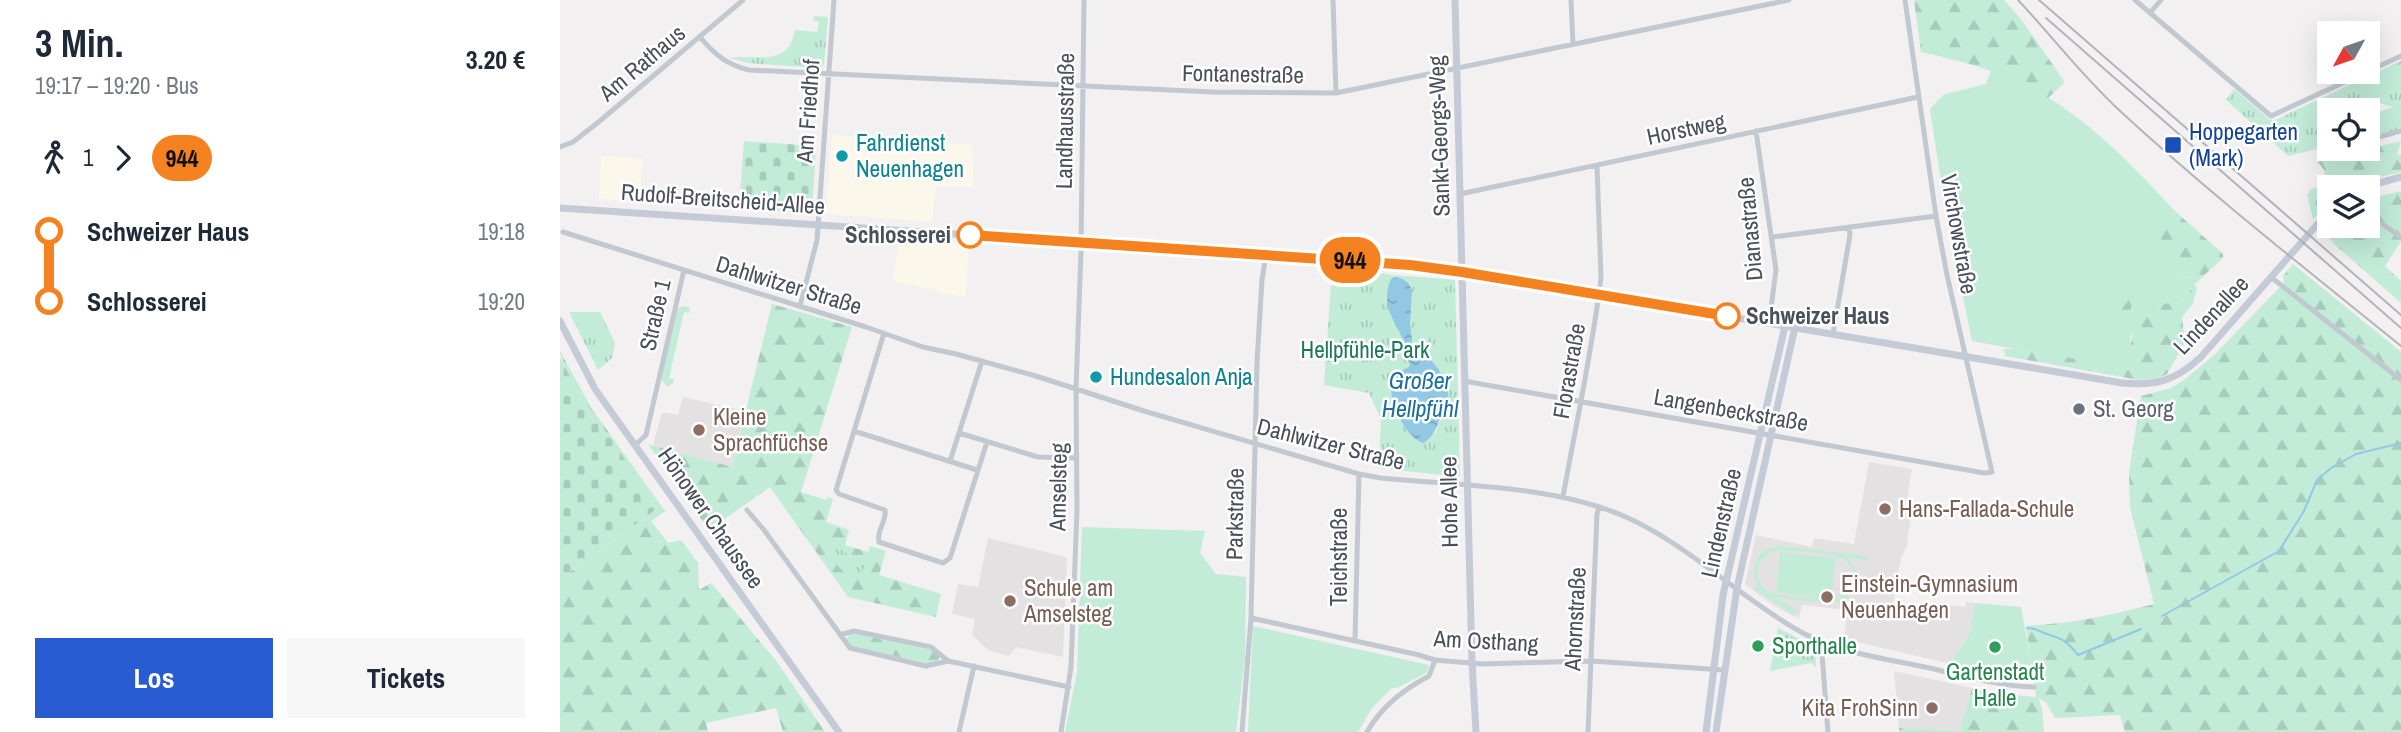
<!DOCTYPE html>
<html lang="de">
<head>
<meta charset="utf-8">
<style>
	body { margin:0; font-family:"Archivo Narrow",sans-serif; background:#f6f6f7; color:#1f2937; height:100vh; display:flex; flex-direction:column; font-size:26px; white-space:nowrap }
	* { box-sizing:border-box; margin:0 }
	p { font-size:23px; color:#747a83 }
	.icon { flex:none; width:38px; height:38px; fill:none; stroke:currentColor; stroke-width:2; stroke-linecap:round; stroke-linejoin:round }
	.map { position:relative; flex:1; overflow:hidden }
	.panel { display:flex; flex-direction:column; background:#fff; width:560px }
	.panel>* { flex:none }
	.badge { padding:0 14px; border-radius:23px; font-size:24px; line-height:46px }
	.needle { width:46px; rotate:230deg }
	.fabs { position:absolute; left:1757px; top:21px; display:grid; gap:14px }
	.fabs a { display:grid; place-items:center; width:63px; height:63px; border-radius:0px; background:#fff; box-shadow:0 7px 28px #0002; font-size:35px }
	.map>.badge { position:absolute; translate:-50% -50%; box-shadow:0 0 0 4px #fff }
	.legs { display:flex; align-items:center; gap:10px; height:77px; padding:0 35px; font-size:23px }
	.legs p { margin-inline-start:auto }
	.head { display:flex; align-items:center; justify-content:space-between; height:119px; padding:0 35px }
	h1 { font-size:38px; font-weight:800; line-height:52px }
	.action { display:flex; gap:14px; margin-top:auto; padding:14px 35px }
	.action a { flex:1; height:80px; border-radius:0px; background:#295bd2; color:#fff; font-size:28px; font-weight:800; line-height:80px; text-align:center }
	.action a+a { background:#f6f6f7; color:#1f2937 }
	ul { padding:0 35px; list-style:none }
	li { display:flex; align-items:center; gap:24px; height:70px; font-size:26px }
	li i { display:grid; place-items:center; width:10px; height:100%; margin:0 9px; background:currentColor }
	li i::after { content:''; width:18px; height:18px; margin:-9px; border:5px solid; border-radius:50%; background:#fff }
	li p { margin-inline-start:auto }
	li:first-child i { background:linear-gradient(#0000 50%,currentColor 0) }
	li:last-child i { background:linear-gradient(currentColor 50%,#0000 0) }
	main { display:flex; flex:1; min-height:0 }
	.map>svg:first-child { display:block }
</style>
</head>
<body>
<main>
<section class="panel">
<div class="head"><div><h1>3 Min.</h1><p>19:17 – 19:20 · Bus</p></div><b>3.20 €</b></div>
<div class="legs"><svg class="icon" aria-label="walk" viewBox="0 0 24 24"><circle cx="13" cy="4" r="2"/><path d="M13 8l-2 6 4 7M11 14l-3 7M7 12l3-4h3l4 4"/></svg>1<svg class="icon" aria-label="forward" viewBox="0 0 24 24"><path d="M9 5l7 7-7 7"/></svg><b class="badge" style="background:#f58220;color:#111">944</b></div>
<ul>
<li><i style="color:#f58220"></i><b>Schweizer Haus</b><p>19:18</p></li>
<li><i style="color:#f58220"></i><b>Schlosserei</b><p>19:20</p></li>
</ul>
<div class="action"><a>Los</a><a>Tickets</a></div>
</section>
<div class="map">
<svg width="1841" height="732" viewBox="0 0 1841 732">
	<defs>
		<pattern id="forest-firs" width="22" height="20" patternUnits="userSpaceOnUse" patternTransform="scale(1.75)"><rect width="22" height="20" fill="#c2ebd8"/><path d="M5 1l3.5 6h-7zM16 11l3.5 6h-7z" fill="#a8cbbc"/></pattern>
		<pattern id="cemetery-stones" width="16" height="16" patternUnits="userSpaceOnUse" patternTransform="scale(1.75)"><rect width="16" height="16" fill="#c2ebd8"/><path d="M2 7V4a2 2 0 0 1 4 0v3zM10 15v-3a2 2 0 0 1 4 0v3z" fill="#a8cbbc"/></pattern>
		<pattern id="park-tufts" width="24" height="20" patternUnits="userSpaceOnUse" patternTransform="scale(1.75)"><rect width="24" height="20" fill="#c2ebd8"/><path d="M3 7l-1-3M5 7V3M7 7l1-3M15 17l-1-3M17 17v-4M19 17l1-3" fill="none" stroke="#a8cbbc"/></pattern>
		<pattern id="water-ripples" width="26" height="14" patternUnits="userSpaceOnUse" patternTransform="scale(1.75)"><rect width="26" height="14" fill="#93c8e4"/><path d="M2 4q2-2 4 0t4 0M15 11q2-2 4 0t4 0" fill="none" stroke="#7aa5bc"/></pattern>
	</defs>
	<rect width="100%" height="100%" fill="#f2f0f0"/>
	<path fill="#fbf8eb" d="M272 135 411 145 414 187 376 186 372 222 266 214Z
		M41 156 82 159 80 201 39 199Z
		M339 240 409 244 406 297 378 293 377 290 333 281Z"/>
	<path fill="#e3e1e1" d="M123 397 185 411 172 467 93 445 102 412 118 415Z
		M1309 462 1352 469 1347 500 1351 514 1347 545 1341 559 1333 604 1354 609 1365 606 1390 609 1391 605 1405 607 1406 602 1415 603 1410 632 1391 664 1284 639 1287 610 1242 605 1239 619 1214 606 1185 584 1196 535 1252 547 1254 538 1294 544Z
		M428 538 507 557 503 657 456 647 449 656 429 651 412 635 415 619 392 614 398 584 418 587Z
		M1334 671 1412 688 1400 731 1339 728Z"/>
	<path fill="#c2ebd8" fill-rule="evenodd" d="M1431 70C1505 95 1563 155 1615 211L1600 225 1614 273 1639 280 1630 289 1622 302 1601 304 1597 313 1570 336 1571 352 1563 366 1498 357 1412 341 1385 208 1370 109 1383 95 1426 84Z
		M123 306 130 308 129 313 124 312 109 378 114 379 113 383 108 387 101 379 117 309Z
		M522 527 645 531 640 553 656 574 686 577 685 658 676 732H505L517 672Z
		M1220 546 1308 556V560L1288 558C1295 567 1300 576 1295 588 1284 613 1235 599 1213 596L1237 610 1234 615 1194 589 1195 586 1199 588C1187 569 1197 547 1220 546ZM1218 550C1236 552 1262 551 1279 557 1302 565 1293 598 1271 599L1276 558 1220 552 1216 592 1264 598C1251 598 1219 597 1208 591 1188 579 1199 554 1218 550Z
		M1415 603 1461 607 1472 666 1457 663 1453 676 1391 664 1410 632Z
		M693 626 869 665 866 673 837 688H832L812 708 798 732H688Z"/>
	<path fill="url(#forest-firs)" fill-rule="evenodd" d="M1354 0H1444L1461 19 1504 81 1503 84 1488 98C1448 73 1407 62 1361 52Z
		M1841 141 1837 156 1841 154V172L1794 183 1789 187H1769V204L1753 219 1747 195 1751 189 1757 187 1765 178 1764 170 1757 161Z
		M1841 191V241L1825 266 1841 281V303L1773 243 1764 229 1770 226H1808V199Z
		M1615 211 1663 254V258L1639 280 1614 273 1604 260 1599 225Z
		M1733 264 1841 352V732H1565L1560 715 1495 718 1486 702 1478 698 1482 708 1484 732H1339V728L1400 731 1412 688 1440 694 1476 697 1466 626C1513 623 1549 616 1594 604L1570 507 1569 473 1581 396 1611 388 1624 380 1654 355 1724 283 1723 276Z
		M1634 284 1637 288 1633 304 1622 317 1625 342 1607 374 1597 379 1579 380 1445 356 1444 349H1453L1563 366 1565 356 1571 352C1570 334 1576 313 1597 313L1601 304 1622 302Z
		M1581 291 1584 295 1582 301 1572 305 1569 314 1572 318 1567 324 1553 322V317L1558 311 1553 309V303L1558 299 1565 304 1568 302 1566 298 1571 293Z
		M212 304 292 327 241 492 266 500 268 497 273 499 266 522 289 530 285 545 308 552 310 546 326 551 319 575 381 594 376 617 288 597 210 487 149 530 88 444 172 467ZM272 541 291 557H302L292 583 268 550Z
		M0 351 32 409 105 511 91 521 108 543 121 540 138 563 139 590 151 583 217 662 265 732H223L216 708 146 723 148 732H0V579L98 508C80 481 0 375 0 351Z
		M291 633 372 650 379 654V659L376 662 370 664 291 646 286 640Z"/>
	<path fill="url(#cemetery-stones)" d="M184 141 256 146 252 213 179 208Z
		M0 358 16 388 98 508 0 579Z"/>
	<path fill="url(#park-tufts)" fill-rule="evenodd" d="M254 16 268 17 264 65 259 68 188 63 170 58C197 53 228 69 235 30L257 32 259 22 253 20Z
		M1841 61V129L1808 137V116L1833 107 1809 100 1788 110H1769V146L1728 156 1666 100 1674 89 1710 120H1715Z
		M772 270 895 280 900 477 819 468 821 419 809 393 764 385ZM847 348C864 353 893 380 887 402 885 411 879 423 875 433L853 437C844 425 824 389 836 375 839 371 846 369 850 366Z
		M9 312H40L55 343 52 358 38 370Z
		M272 541 291 557H302L308 562 293 583 278 566 268 550Z
		M1218 628 1255 647 1256 667 1251 663 1210 671Z"/>
	<path fill="url(#water-ripples)" d="M836 277C844 278 850 283 852 291L850 323 852 341 845 343C834 320 820 305 831 279Z
		M850 346C855 351 862 353 868 358 879 366 891 387 888 401 887 405 885 407 883 411 877 425 876 434 864 443 845 439 822 391 835 375 839 371 846 369 850 366L846 347Z"/>
	<g fill="none" stroke-linecap="round" stroke-linejoin="round">
		<path stroke="#93c8e4" stroke-width="2" d="M1602 616 1719 551 1744 511 1757 480 1771 468 1796 454 1841 443
			M1467 628C1475 628 1477 630 1484 633 1502 639 1505 639 1518 655L1581 629"/>
		<path stroke="#93c8e4" stroke-width="7" d="M848 342V347"/>
		<path stroke="#c1c8d0" stroke-width="5" d="M773 0 776 93
			M1011 0 1013 44
			M1575 0 1711 116 1841 56
			M1590 13 1601 0
			M140 37C154 54 167 65 189 70L653 92 776 93 1229 0
			M1196 131 1216 270 1209 323
			M1808 140 1841 131
			M0 147 13 142 41 120 183 0
			M1769 149H1770
			M900 194 1358 97
			M1808 214 1841 237
			M3 232 306 327 363 347 396 354 476 376 584 411 799 474 821 478C900 486 994 485 1066 517 1128 545 1176 594 1234 628 1273 652 1321 658 1365 667 1401 675 1437 686 1474 687
			M1213 237 1376 216
			M1712 278 1841 380
			M240 306 257 240 274 0
			M324 333 276 490 279 494 325 510C327 521 316 531 319 542L383 563 390 558 427 442
			M1273 334 1290 235 1289 227
			M422 361 399 433 478 457 517 458
			M904 381 1424 473 1432 472 1387 275 1376 216 1345 0
			M294 431 417 470
			M75 445 86 435 124 270
			M390 461 399 433
			M1003 497C1016 424 1032 352 1041 278L1037 166
			M187 510 204 530 290 648 366 666 388 661 509 687
			M691 618 859 655 875 660 922 664 1031 661 1164 670
			M280 635 294 631 371 647 388 661
			M795 640 799 474
			M1264 642 1262 654 1268 732
			M399 732 414 666
			M501 732 511 667 517 510 516 389 521 251 524 0
			M682 732 691 618 697 362 702 280 706 254
			M807 732C822 706 843 690 869 676L875 660
			M1028 732 1037 514 1039 507"/>
		<path stroke="#c4cad6" stroke-width="7" d="M895 0 912 662 916 732
			M1804 187 1841 177
			M0 208 742 257 850 266 916 274 1562 383C1596 386 1615 381 1641 357L1769 211
			M0 321 35 389 279 732
			M1146 732 1163 595 1225 326
			M1156 732 1177 588 1235 327"/>
		<path stroke="#b2b4b9" stroke-width="2" d="M1458 0C1492 36 1522 76 1559 110 1649 193 1746 269 1841 346
			M1486 18 1841 328"/>
		<path stroke="#b2b4b9" stroke-width="2" d="M1479 0 1841 315"/>
	</g>
	<g fill="none" stroke-linecap="round" stroke-linejoin="round">
		<g stroke="#fff" stroke-width="16">
			<path id="line-1" d="M410 235 850 265 902 272 1167 316"/>
		</g>
		<use href="#line-1" stroke="#f58220" stroke-width="10"/>
	</g>
	<rect fill="#1a4fb4" stroke="#fff" stroke-width="2.5" x="1604" y="136" width="18" height="18" rx="3.5"/>
	<g fill="#0f9aa8" stroke="#fff" stroke-width="2.5">
		<circle cx="282" cy="156" r="7"/>
		<circle cx="536" cy="377" r="7"/>
	</g>
	<g fill="#fff" stroke="#f58220" stroke-width="3.5">
		<circle cx="410" cy="235" r="12"/>
		<circle cx="1167" cy="316" r="12"/>
	</g>
	<circle fill="#6b7280" stroke="#fff" stroke-width="2.5" cx="1519" cy="409" r="7"/>
	<g fill="#8d6e63" stroke="#fff" stroke-width="2.5">
		<circle cx="139" cy="430" r="7"/>
		<circle cx="1325" cy="509" r="7"/>
		<circle cx="1267" cy="597" r="7"/>
		<circle cx="450" cy="601" r="7"/>
		<circle cx="1372" cy="708" r="7"/>
	</g>
	<g fill="#2e9e5b" stroke="#fff" stroke-width="2.5">
		<circle cx="1198" cy="646" r="7"/>
		<circle cx="1435" cy="647" r="7"/>
	</g>
	<g text-anchor="middle" stroke-width="5" stroke-linejoin="round" paint-order="stroke">
		<g font-size="23" fill="#49505b" stroke="#fff">
			<text transform="translate(82 63) rotate(-40)" y="8">Am Rathaus</text>
			<text transform="translate(683 74) rotate(1)" y="8">Fontanestraße</text>
			<text transform="translate(248 111) rotate(-86)" y="8">Am Friedhof</text>
			<text transform="translate(505 121) rotate(-89)" y="8">Landhausstraße</text>
			<text transform="translate(1126 129) rotate(-12)" y="8">Horstweg</text>
			<text transform="translate(879 136) rotate(-92)" y="8">Sankt-Georgs-Weg</text>
			<text transform="translate(163 199) rotate(4)" y="8">Rudolf-Breitscheid-Allee</text>
			<text transform="translate(1190 229) rotate(-95)" y="8">Dianastraße</text>
			<text transform="translate(1399 234) rotate(80)" y="8">Virchowstraße</text>
			<text transform="translate(229 285) rotate(17)" y="8">Dahlwitzer Straße</text>
			<text transform="translate(95 315) rotate(-77)" y="8">Straße 1</text>
			<text transform="translate(1651 315) rotate(-47)" y="8">Lindenallee</text>
			<text transform="translate(1009 371) rotate(-80)" y="8">Florastraße</text>
			<text transform="translate(1171 410) rotate(10)" y="8">Langenbeckstraße</text>
			<text transform="translate(771 444) rotate(14)" y="8">Dahlwitzer Straße</text>
			<text transform="translate(498 487) rotate(-89)" y="8">Amselsteg</text>
			<text transform="translate(889 502) rotate(-91)" y="8">Hohe Allee</text>
			<text transform="translate(675 514) rotate(-89)" y="8">Parkstraße</text>
			<text transform="translate(151 518) rotate(55)" y="8">Hönower Chaussee</text>
			<text transform="translate(1161 523) rotate(-77)" y="8">Lindenstraße</text>
			<text transform="translate(779 557) rotate(-90)" y="8">Teichstraße</text>
			<text transform="translate(1015 619) rotate(-87)" y="8">Ahornstraße</text>
			<text transform="translate(926 641) rotate(3)" y="8">Am Osthang</text>
		</g>
		<g font-size="23" fill="#164399" stroke="#fff" text-anchor="start">
			<text x="1629" y="140">Hoppegarten<tspan x="1629" dy="26">(Mark)</tspan></text>
		</g>
		<g font-size="23" fill="#0d838f" stroke="#fff" text-anchor="start">
			<text x="296" y="151">Fahrdienst<tspan x="296" dy="26">Neuenhagen</tspan></text>
			<text x="550" y="385">Hundesalon Anja</text>
		</g>
		<g font-size="23" font-weight="bold" fill="#49505b" stroke="#fff" text-anchor="end">
			<text x="391" y="243">Schlosserei</text>
			<text x="1186" y="324" text-anchor="start">Schweizer Haus</text>
		</g>
		<g font-size="23" fill="#1f7758" stroke="#fff">
			<text x="805" y="358">Hellpfühle-Park</text>
		</g>
		<g font-size="23" fill="#5b616d" stroke="#fff" text-anchor="start">
			<text x="1533" y="417">St. Georg</text>
		</g>
		<g font-size="23" fill="#785e54" stroke="#fff" text-anchor="start">
			<text x="153" y="425">Kleine<tspan x="153" dy="26">Sprachfüchse</tspan></text>
			<text x="1339" y="517">Hans-Fallada-Schule</text>
			<text x="1281" y="592">Einstein-Gymnasium<tspan x="1281" dy="26">Neuenhagen</tspan></text>
			<text x="464" y="596">Schule am<tspan x="464" dy="26">Amselsteg</tspan></text>
			<text x="1358" y="716" text-anchor="end">Kita FrohSinn</text>
		</g>
		<g font-size="23" fill="#27864d" stroke="#fff" text-anchor="start">
			<text x="1212" y="654">Sporthalle</text>
			<text x="1435" y="680" text-anchor="middle">Gartenstadt<tspan x="1435" dy="26">Halle</tspan></text>
		</g>
		<g font-size="24" font-style="italic" fill="#196f9e" stroke="#fff">
			<text x="860" y="389">Großer<tspan x="860" dy="28">Hellpfühl</tspan></text>
		</g>
	</g>
</svg>
<div class="fabs">
<a><svg class="needle" viewBox="-14 -14 28 28"><path d="M0-13l5 13h-10z" fill="#e53935"/><path d="M0 13l5-13h-10z" fill="#747a83"/></svg></a>
<a><svg class="icon" aria-label="locate" viewBox="0 0 24 24"><circle cx="12" cy="12" r="6"/><path d="M12 2v4M12 18v4M2 12h4M18 12h4"/></svg></a>
<a><svg class="icon" aria-label="layers" viewBox="0 0 24 24"><path d="M12 4l9 5-9 5-9-5zM3 14l9 5 9-5"/></svg></a>
</div>
<b class="badge" style="left:790px;top:260px;background:#f58220;color:#111">944</b>
</div>
</main>
</body>
</html>
